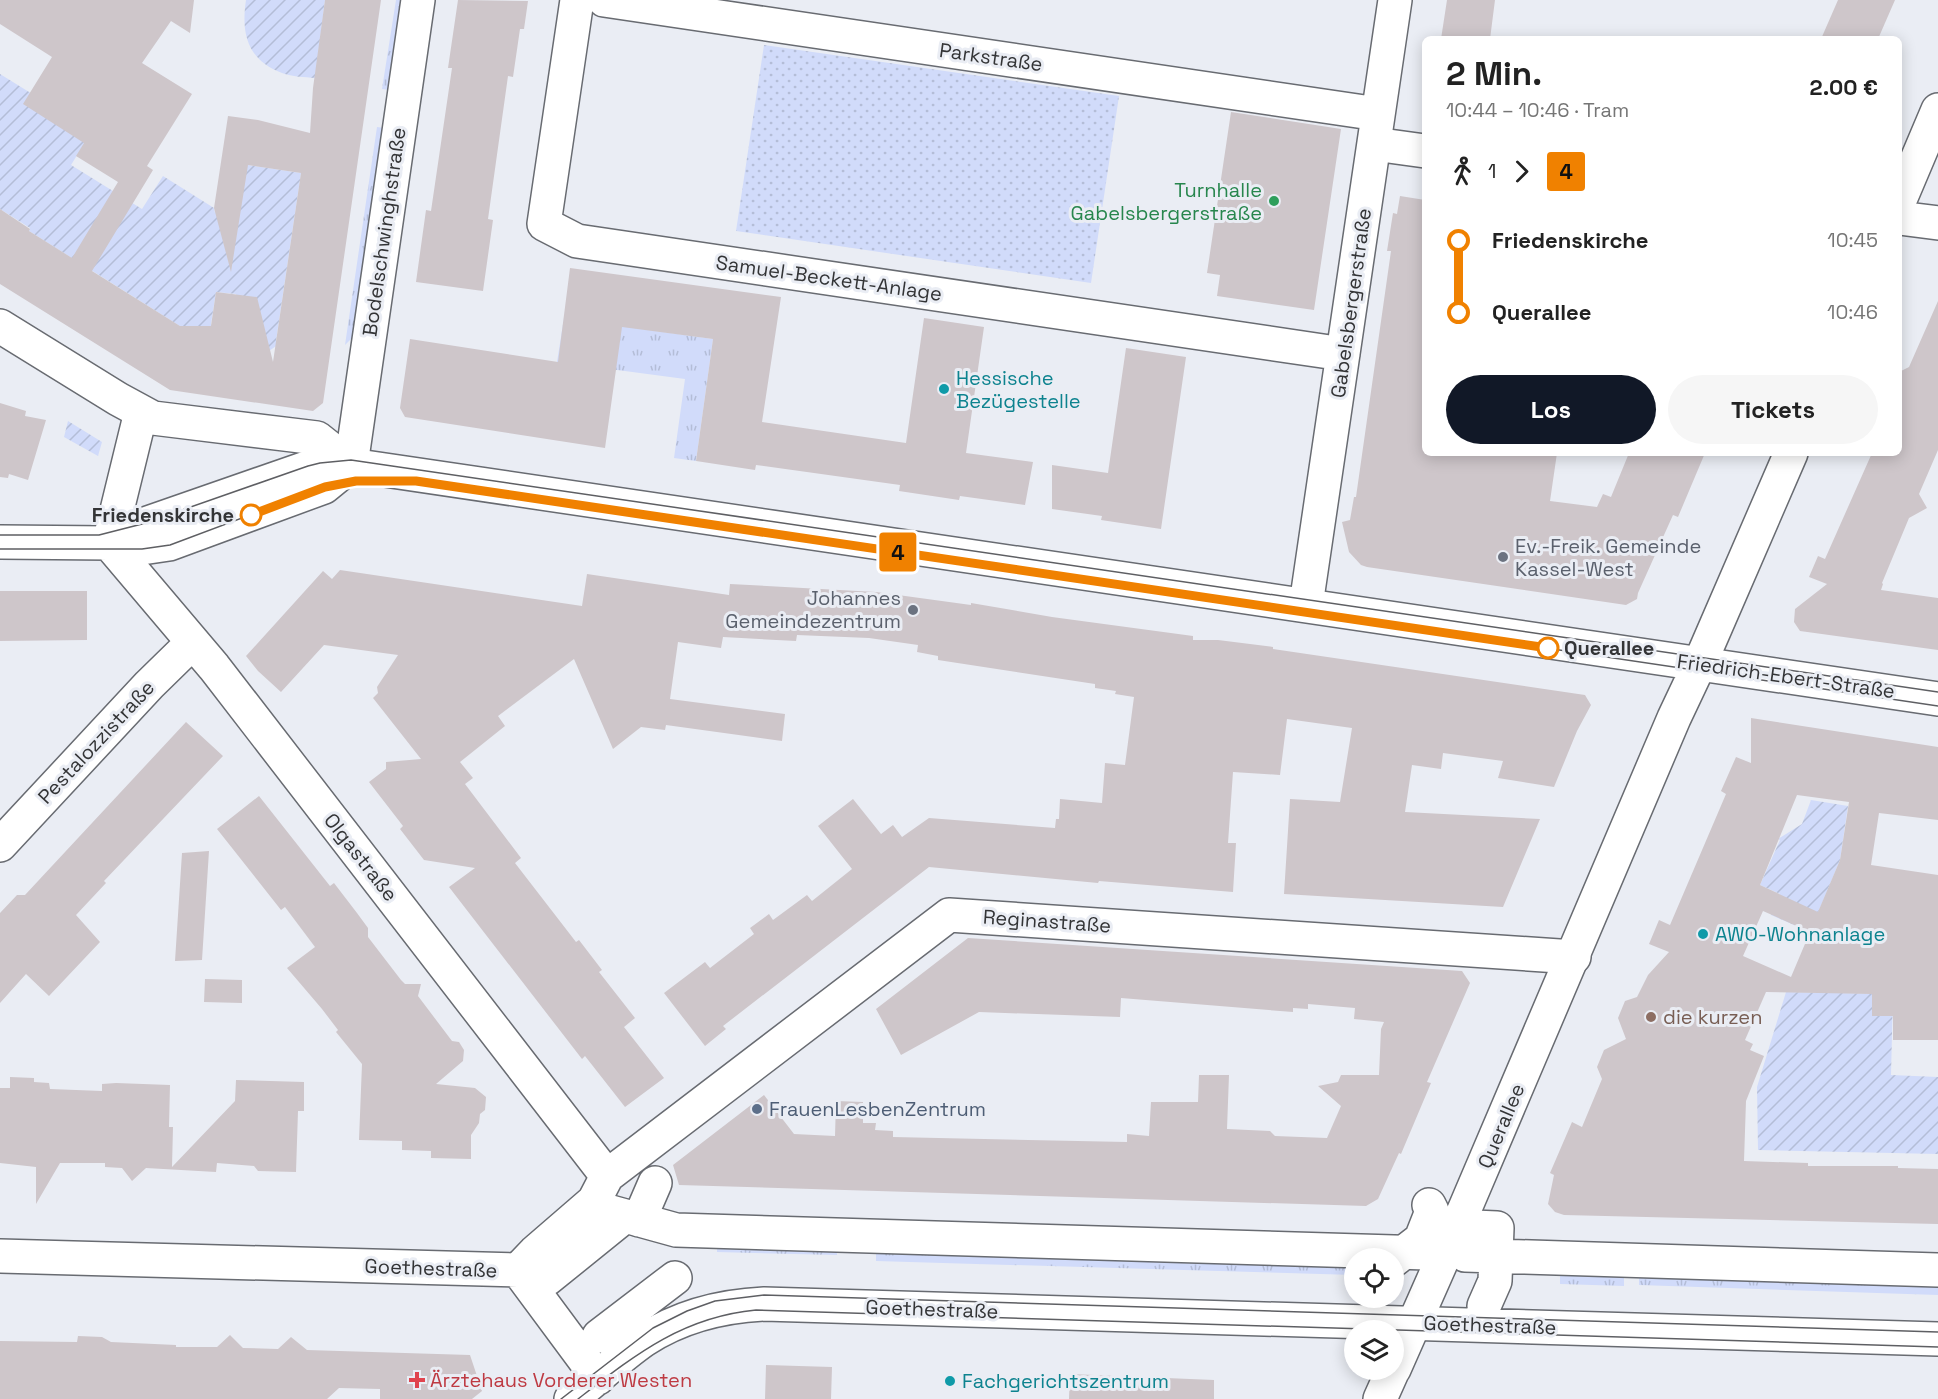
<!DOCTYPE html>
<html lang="de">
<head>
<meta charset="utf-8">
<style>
	body { margin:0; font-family:"Space Grotesk",sans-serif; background:#f6f6f6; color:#222; height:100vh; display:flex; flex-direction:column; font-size:22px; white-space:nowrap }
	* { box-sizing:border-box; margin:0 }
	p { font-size:20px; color:#767676 }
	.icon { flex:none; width:33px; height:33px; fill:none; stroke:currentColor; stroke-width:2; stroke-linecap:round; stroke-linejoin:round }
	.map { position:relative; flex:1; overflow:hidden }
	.panel { position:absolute; left:1422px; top:36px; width:480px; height:420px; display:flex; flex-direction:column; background:#fff; border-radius:9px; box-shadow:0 3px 15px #0003 }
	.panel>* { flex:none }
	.badge { padding:0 12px; border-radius:4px; font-size:21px; line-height:39px }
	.controls { position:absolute; left:1344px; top:1248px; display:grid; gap:12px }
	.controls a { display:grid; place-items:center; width:60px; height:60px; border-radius:50%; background:#fff; box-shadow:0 3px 15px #0003; font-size:30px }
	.map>.badge { position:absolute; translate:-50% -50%; box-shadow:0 0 0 3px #fff }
	.legs { display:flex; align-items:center; gap:9px; height:66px; padding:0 24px; font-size:20px }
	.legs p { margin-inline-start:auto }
	.headline { display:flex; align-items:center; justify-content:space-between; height:102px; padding:0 24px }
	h1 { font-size:33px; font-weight:700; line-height:45px }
	.primary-button { display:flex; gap:12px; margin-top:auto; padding:12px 24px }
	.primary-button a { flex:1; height:69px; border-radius:36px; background:#111827; color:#fff; font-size:24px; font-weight:700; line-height:69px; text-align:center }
	.primary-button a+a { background:#f6f6f6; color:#222 }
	ul { padding:0 24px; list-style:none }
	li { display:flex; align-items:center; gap:21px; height:72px; font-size:22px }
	li i { display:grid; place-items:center; width:9px; height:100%; margin:0 8px; background:currentColor }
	li i::after { content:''; width:15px; height:15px; margin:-8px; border:4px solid; border-radius:50%; background:#fff }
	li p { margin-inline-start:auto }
	li:first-child i { background:linear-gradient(#0000 50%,currentColor 0) }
	li:last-child i { background:linear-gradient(currentColor 50%,#0000 0) }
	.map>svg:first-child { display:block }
</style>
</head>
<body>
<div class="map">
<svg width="1938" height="1399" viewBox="0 0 1938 1399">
	<defs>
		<pattern id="grass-tufts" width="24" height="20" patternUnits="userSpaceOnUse" patternTransform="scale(1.5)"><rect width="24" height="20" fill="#d1dbfa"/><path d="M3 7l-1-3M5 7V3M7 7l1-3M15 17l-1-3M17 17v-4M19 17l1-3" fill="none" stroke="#b4bdd7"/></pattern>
		<pattern id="park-dots" width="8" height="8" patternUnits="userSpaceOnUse" patternTransform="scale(1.5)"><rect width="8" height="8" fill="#d1dbfa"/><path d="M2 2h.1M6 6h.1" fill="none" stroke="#b4bdd7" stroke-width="1.8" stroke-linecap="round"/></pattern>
		<pattern id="garden-furrows" width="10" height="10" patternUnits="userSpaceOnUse" patternTransform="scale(1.5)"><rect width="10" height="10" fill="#d1dbfa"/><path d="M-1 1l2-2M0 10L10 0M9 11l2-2" fill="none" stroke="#b4bdd7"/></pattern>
	</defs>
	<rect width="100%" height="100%" fill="#eaedf4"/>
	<path fill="url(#grass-tufts)" d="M396 0H403L390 90 382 89Z
		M377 127 384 128 353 337 345 345Z
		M564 318 713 339 696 461 674 458 685 379 557 362Z
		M717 1243 837 1246V1255L717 1252Z
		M876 1247 1354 1261V1275L876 1261Z
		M1560 1268 1624 1270V1286L1560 1284Z
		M1639 1270 1938 1280V1295L1639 1285Z"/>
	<path fill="url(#park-dots)" d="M764 45 1119 96 1091 283 736 231Z"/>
	<path fill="url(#garden-furrows)" d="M246 0H325L315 78C305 77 292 77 282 73 247 60 241 33 246 0Z
		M0 74 92 131 71 165 142 209 163 176 214 208 215 213 248 165 301 173 276 341 279 344 269 351 237 299 236 294 216 292 211 324 215 329 193 330 188 326 183 328 29 231 30 228 0 209Z
		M68 421 102 442 98 456 64 437Z
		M1811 800 1848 806 1840 860 1810 932 1771 915 1780 894 1760 885 1780 840 1778 839 1802 824Z
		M1786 992 1893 994 1891 1075 1938 1077V1154L1758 1150 1757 1087Z"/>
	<path fill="#cec6ca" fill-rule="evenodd" d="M0 0H194L190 33 171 21 142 63 192 94 147 166 153 170 92 271 180 326H211L216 292 257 297 273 362 301 173 248 165 231 272 214 208 228 116 258 120 310 133 313 88 325 0H381L323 403 313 411 170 390 0 284V209L30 229 29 231 72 258 118 182 76 156 84 143 23 104 52 57 0 24Z
		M458 0 528 1 524 29H520L513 77 508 76 488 219 493 220 483 291 416 282 426 210 431 211 452 68H448Z
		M1447 0H1495L1490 39H1441Z
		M1838 0H1895L1878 39H1821Z
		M1231 112 1341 129 1314 310 1217 296 1220 275 1207 273Z
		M1400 196 1425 200V453H1557L1550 501 1597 507 1603 494 1611 497 1629 453H1705L1678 517 1673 515 1638 593 1637 599 1626 605 1367 567 1361 565 1349 552 1342 522 1350 520 1354 497H1356L1391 251H1387L1393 213 1397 214Z
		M570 268 781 297 762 422 906 443 924 318 984 327 966 453 1033 462 1025 505 960 496 959 500 899 491 900 485 756 465 755 470 696 461 713 339 622 327 605 448 405 417 400 408 410 339 558 362Z
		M1938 301V450L1919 494 1927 508 1909 518 1882 583 1883 584 1881 590 1938 598V650L1800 631 1794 622 1795 609 1827 584 1809 577 1818 556 1825 559 1872 453H1899V372L1909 367Z
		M1126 348 1186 357 1161 529 1101 520 1102 516 1052 509V465L1108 473Z
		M0 403 26 411 25 416 46 420 28 480 9 474 8 478 0 477Z
		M340 570 582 606 587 574 729 595 730 584 876 592 971 605V603L1052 617 1193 636V640H1218L1273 647V649L1585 695 1591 705 1577 731 1554 787 1498 778 1503 761 1443 753 1441 769 1412 765 1405 812 1540 819 1503 907 1284 894 1290 799 1340 802 1352 728 1287 719 1280 775 1233 772 1228 843H1236L1233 892 1099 881 1098 883 929 867 723 1026 726 1029 705 1046 664 993 705 962 710 968 754 934 750 928 769 914 773 920 807 895 812 901 852 869 818 826 853 799 881 834 893 825 902 837 929 818 1055 828 1056 819H1059L1060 799 1102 803 1105 763 1125 765 1134 697 1115 694 1116 691 1095 688V684L938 660V656L917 652 918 645 869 638 797 635 796 641 723 637 721 648 678 642 670 699 785 714 782 741 666 725 665 730 641 727 613 749 574 659 498 716 505 726 460 762 473 778 465 784 521 858 515 863 576 942 579 940 602 970 599 972 635 1018 624 1027 664 1078 625 1107 585 1056 582 1059 449 887 475 868 424 860 400 829 403 826 369 782 386 769V762L421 759 373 698 378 693 377 687 398 655 324 645 281 692 258 671 246 656 323 571 332 579Z
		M0 591H87V640L0 641Z
		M1751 718 1938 747V820L1879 813 1871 865 1938 875V1040H1893V1016H1872V994L1766 992 1745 1040 1753 1044 1750 1050 1764 1056 1746 1101 1744 1161 1808 1163V1166H1898V1168L1938 1169V1224L1564 1215 1555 1212 1548 1204 1554 1175 1550 1173 1572 1122 1582 1127 1602 1079 1597 1067 1604 1050 1626 1039 1618 1018 1625 1001 1637 997 1648 975 1669 952 1649 944 1659 920 1670 925 1726 794 1721 791 1736 757 1751 763ZM1797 795 1849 802 1840 860 1818 912 1760 885ZM1763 911 1810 932 1791 977 1743 956Z
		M186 722 223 756 104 881 106 883 76 915 100 942 49 996 26 974 0 1003V913L17 895H25Z
		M259 796 330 886 334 883 357 913 368 928V937L401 980 405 984H421L418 996 452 1041 459 1042 464 1050 463 1061 436 1084 475 1088 486 1097 485 1110 480 1114 479 1123 471 1135V1159L431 1158V1151L402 1150V1141L359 1140 362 1064 336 1032 338 1030 322 1009 287 968 315 947 285 907 281 910 217 829Z
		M209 851 202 960 175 961 182 853Z
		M968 938 1462 971 1470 983 1427 1082 1431 1083 1401 1154 1399 1153 1378 1199 1366 1206 679 1185 673 1165 764 1095 794 1134 835 1136 836 1101 863 1102V1123H876L875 1130 893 1131V1137L1127 1142V1134L1149 1136 1151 1102H1198L1199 1075H1229L1227 1129 1270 1131 1275 1136 1327 1138 1341 1106 1318 1086 1338 1082 1341 1075H1379L1381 1029 1384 1022 1354 1019 1355 1008 1308 1004V1009L1293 1008V1012L1121 998 1120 1017 979 1012 901 1055 876 1009Z
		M205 979 242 980V1003L204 1002Z
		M10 1077 34 1078V1082L49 1083 50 1089 102 1091V1084L116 1083 170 1085 169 1127H173L172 1167 235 1101 236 1080 304 1082V1111H298L296 1172 258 1171 254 1166 217 1163 216 1172 146 1168 132 1181 122 1168 105 1167V1163H60L36 1204V1167L0 1163V1088H10Z
		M230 1335 243 1348 278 1349 291 1337 307 1350 470 1355 482 1391 472 1399H380V1389L339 1388 327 1399H0V1341L77 1342 78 1336 102 1337 111 1342 176 1345V1347H217Z
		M766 1365 832 1367 831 1399H765Z
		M1070 1374 1214 1380V1399H1069Z"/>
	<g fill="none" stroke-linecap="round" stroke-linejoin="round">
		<g stroke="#686b71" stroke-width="36">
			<path id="minor" d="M577 0 544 224 577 241 1343 354
				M604 0 1378 114
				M1374 144 1425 151
				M1899 202 1938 110
				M1899 218 1938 223
				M0 542 109 543 142 525 309 467 351 465 418 0
				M109 543 214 667 607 1176
				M1306 605 1395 0
				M1700 663 1791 453
				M0 845 149 685 193 642
				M600 1209 676 1230 1427 1253
				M639 1220 655 1183
				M1474 1227 1497 1228 1495 1281 1484 1306
				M1465 1255 1938 1270
				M0 1256 518 1270
				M1394 1260 1421 1239 1432 1211 1429 1205
				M518 1270 535 1252 594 1201 607 1176 949 915 1574 957
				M518 1270 598 1378
				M547 1279 625 1216
				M599 1336 675 1278
				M571 1399C596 1380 618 1358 644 1340 679 1317 722 1306 764 1304L1938 1339"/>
		</g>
		<g stroke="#686b71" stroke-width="36">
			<path id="major" d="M0 326 118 399 153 418 317 438 351 465 1938 699
				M141 412 109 543 142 548 169 544 324 487 351 465
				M1394 1369 1466 1206 1674 718 1700 663
				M1380 1399 1393 1370"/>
		</g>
		<use href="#minor" stroke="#fff" stroke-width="33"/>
		<use href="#major" stroke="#fff" stroke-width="33"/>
		<path stroke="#5e5f63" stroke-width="1.5" d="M0 535H99L142 524 308 466 320 463 351 460 1938 692
			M0 549H142L170 545 325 487 356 481H416L1938 706
			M561 1399 653 1328 687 1311 715 1301 764 1295 1938 1332
			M578 1399C635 1355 682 1317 756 1310L1938 1347"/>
	</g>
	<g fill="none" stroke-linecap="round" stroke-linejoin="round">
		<g stroke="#fff" stroke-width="14">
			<path id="line-1" d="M251 515 325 487 356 481H416L1548 648"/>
		</g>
		<use href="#line-1" stroke="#f08100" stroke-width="9"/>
	</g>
	<circle fill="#2e9e5b" stroke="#eaedf4" stroke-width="2" cx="1274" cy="201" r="6"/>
	<g fill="#0f9aa8" stroke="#eaedf4" stroke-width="2">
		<circle cx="944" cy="389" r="6"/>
		<circle cx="1703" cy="934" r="6"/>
		<circle cx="950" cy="1381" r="6"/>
	</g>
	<g fill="#fff" stroke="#f08100" stroke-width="3">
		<circle cx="251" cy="515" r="10"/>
		<circle cx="1548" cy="648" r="10"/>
	</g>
	<g fill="#6b7280" stroke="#eaedf4" stroke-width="2">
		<circle cx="1503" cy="557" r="6"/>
		<circle cx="913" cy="610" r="6"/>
	</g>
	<circle fill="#8d6e63" stroke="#eaedf4" stroke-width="2" cx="1651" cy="1017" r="6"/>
	<circle fill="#5c6f8a" stroke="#eaedf4" stroke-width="2" cx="757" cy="1109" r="6"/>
	<path fill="#e0444e" stroke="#eaedf4" stroke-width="2" d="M414 1371h6v6h6v6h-6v6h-6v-6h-6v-6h6z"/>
	<g text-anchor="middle" stroke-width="6" stroke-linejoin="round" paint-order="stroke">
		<g font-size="20" fill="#333436" stroke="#eaedf4">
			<text transform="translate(991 57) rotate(8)" y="7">Parkstraße</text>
			<text transform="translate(384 232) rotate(-82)" y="7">Bodelschwinghstraße</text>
			<text transform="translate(829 278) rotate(8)" y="7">Samuel-Beckett-Anlage</text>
			<text transform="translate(1351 303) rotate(-82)" y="7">Gabelsbergerstraße</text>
			<text transform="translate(1786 676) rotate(8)" y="7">Friedrich-Ebert-Straße</text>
			<text transform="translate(96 742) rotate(-47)" y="7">Pestalozzistraße</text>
			<text transform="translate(361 857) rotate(52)" y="7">Olgastraße</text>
			<text transform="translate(1047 921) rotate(4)" y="7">Reginastraße</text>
			<text transform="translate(1501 1126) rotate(-67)" y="7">Querallee</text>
			<text transform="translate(431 1268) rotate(2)" y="7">Goethestraße</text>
			<text transform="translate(932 1309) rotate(2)" y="7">Goethestraße</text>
			<text transform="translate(1490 1325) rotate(2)" y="7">Goethestraße</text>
		</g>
		<g font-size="20" fill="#27864d" stroke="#eaedf4" text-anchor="end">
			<text x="1262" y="197">Turnhalle<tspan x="1262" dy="23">Gabelsbergerstraße</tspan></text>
		</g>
		<g font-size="20" fill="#0d838f" stroke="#eaedf4" text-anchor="start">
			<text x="956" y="385">Hessische<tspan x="956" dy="23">Bezügestelle</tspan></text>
			<text x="1715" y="941">AWO-Wohnanlage</text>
			<text x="962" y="1388">Fachgerichtszentrum</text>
		</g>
		<g font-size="20" font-weight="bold" fill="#333436" stroke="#eaedf4" text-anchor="end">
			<text x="234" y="522">Friedenskirche</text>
			<text x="1564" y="655" text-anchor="start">Querallee</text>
		</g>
		<g font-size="20" fill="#5b616d" stroke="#eaedf4" text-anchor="start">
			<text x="1515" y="553">Ev.-Freik. Gemeinde<tspan x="1515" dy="23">Kassel-West</tspan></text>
			<text x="901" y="605" text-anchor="end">Johannes<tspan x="901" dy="23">Gemeindezentrum</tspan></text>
		</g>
		<g font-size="20" fill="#785e54" stroke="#eaedf4" text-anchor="start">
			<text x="1663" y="1024">die kurzen</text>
		</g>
		<g font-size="20" fill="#4e5e75" stroke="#eaedf4" text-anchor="start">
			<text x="769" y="1116">FrauenLesbenZentrum</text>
		</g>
		<g font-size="20" fill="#be3a42" stroke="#eaedf4" text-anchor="start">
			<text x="430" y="1387">Ärztehaus Vorderer Westen</text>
		</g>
	</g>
</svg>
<div class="controls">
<a><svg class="icon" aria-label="locate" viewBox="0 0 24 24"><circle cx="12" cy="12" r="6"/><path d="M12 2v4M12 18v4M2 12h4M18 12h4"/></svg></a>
<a><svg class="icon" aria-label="layers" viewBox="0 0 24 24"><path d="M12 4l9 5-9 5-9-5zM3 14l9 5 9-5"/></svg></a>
</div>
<b class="badge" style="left:898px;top:552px;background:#f08100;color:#111">4</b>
<section class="panel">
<div class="headline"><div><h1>2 Min.</h1><p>10:44 – 10:46 · Tram</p></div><b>2.00 €</b></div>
<div class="legs"><svg class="icon" aria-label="walk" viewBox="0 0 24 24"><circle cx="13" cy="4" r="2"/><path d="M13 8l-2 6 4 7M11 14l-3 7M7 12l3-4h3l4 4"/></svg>1<svg class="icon" aria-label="forward" viewBox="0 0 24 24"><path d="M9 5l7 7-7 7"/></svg><b class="badge" style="background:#f08100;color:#111">4</b></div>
<ul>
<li><i style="color:#f08100"></i><b>Friedenskirche</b><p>10:45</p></li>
<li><i style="color:#f08100"></i><b>Querallee</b><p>10:46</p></li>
</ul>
<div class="primary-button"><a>Los</a><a>Tickets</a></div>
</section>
</div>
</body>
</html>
